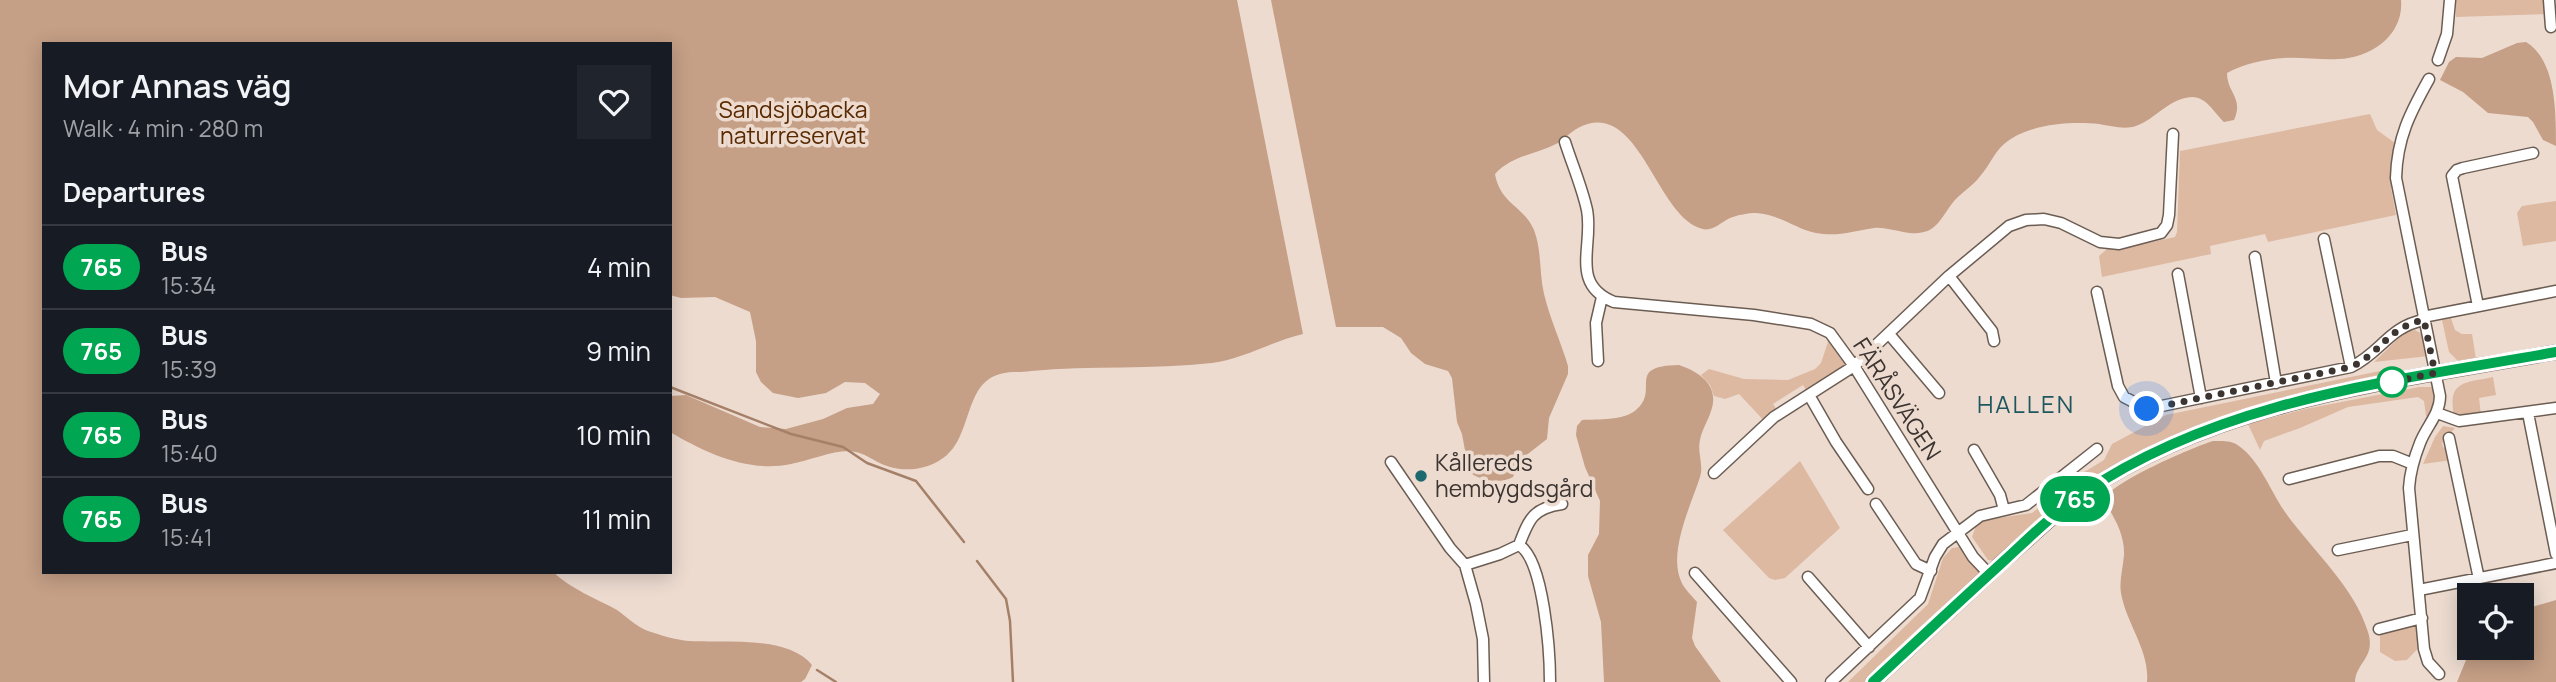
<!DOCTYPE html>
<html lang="en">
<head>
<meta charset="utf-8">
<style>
	body { margin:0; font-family:Manrope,sans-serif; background:#20242c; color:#f1f3f6; height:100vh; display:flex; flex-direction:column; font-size:26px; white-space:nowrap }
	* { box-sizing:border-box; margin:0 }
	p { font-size:23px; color:#9ea1a6 }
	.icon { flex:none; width:38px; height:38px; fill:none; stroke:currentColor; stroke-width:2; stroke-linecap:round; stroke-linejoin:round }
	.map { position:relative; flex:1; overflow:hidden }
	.side { position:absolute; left:42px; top:42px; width:630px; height:532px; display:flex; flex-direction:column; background:#171b24; border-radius:0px; box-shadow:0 4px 18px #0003 }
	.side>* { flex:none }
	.badge { padding:0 14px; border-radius:23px; font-size:24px; line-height:46px }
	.controls { position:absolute; left:2457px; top:583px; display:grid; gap:14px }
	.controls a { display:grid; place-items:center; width:77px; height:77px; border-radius:0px; background:#171b24; box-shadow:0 4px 18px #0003; font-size:35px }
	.you { position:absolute; width:35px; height:35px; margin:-18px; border:5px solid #fff; border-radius:50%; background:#1a73e8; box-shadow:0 0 0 10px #1a73e833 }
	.map>.badge { position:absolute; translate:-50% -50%; box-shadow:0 0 0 4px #fff }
	h2 { padding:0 21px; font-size:26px; line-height:63px }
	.round { display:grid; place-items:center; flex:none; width:74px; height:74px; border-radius:0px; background:#20242c }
	.summary { display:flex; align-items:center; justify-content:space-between; height:119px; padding:0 21px }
	h1 { font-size:33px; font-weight:600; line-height:52px }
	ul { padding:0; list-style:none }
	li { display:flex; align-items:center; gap:21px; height:84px; padding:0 21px; border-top:2px solid #363941 }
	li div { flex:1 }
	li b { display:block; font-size:26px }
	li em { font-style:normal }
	li .badge { min-width:77px; font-weight:700; text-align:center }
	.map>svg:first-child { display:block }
</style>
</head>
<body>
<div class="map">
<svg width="2556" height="682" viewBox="0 0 2556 682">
	<rect width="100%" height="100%" fill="#eddbd0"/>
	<path fill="#ddb9a2" d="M2456 0H2545L2546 14 2456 17Z
		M2370 114 2377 130 2395 143 2391 188 2396 215 2268 242 2265 234 2210 246 2211 254 2102 277 2099 256 2107 249 2125 248 2175 237 2177 232 2180 151Z
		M2556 201V241L2523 246 2517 213 2522 206Z
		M2451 318 2455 330 2462 334H2472L2476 359 2460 363 2449 352 2442 320Z
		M2415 330 2424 335 2429 356 2374 362 2405 332Z
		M1829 339 1848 366 1808 393 1803 385 1773 404 1778 412 1767 424 1739 394 1725 399 1714 396 1710 385 1701 375 1709 369 1744 379 1788 380 1815 369 1821 363Z
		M2380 371 2386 374V378C2289 401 2189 418 2105 474 2067 499 2032 533 1996 561L1988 560 1972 537 1976 526 1982 522 1991 519 2032 513 2081 474 2104 460 2112 444 2166 415Z
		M2493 377 2496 395 2479 398 2481 415 2458 417 2454 415C2447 380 2466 383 2493 377Z
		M2419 387H2432L2438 394 2432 417 2426 416 2424 401 2418 397 2348 407 2300 428 2264 441 2260 450 2248 424 2305 409Z
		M2443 426 2455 428 2442 443 2443 447 2451 450 2452 460 2423 464 2435 437Z
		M1800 461 1840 528 1785 578 1775 580 1769 578 1723 530Z
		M1958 547 1964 548 1978 567 1980 575 1869 682H1848L1928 604 1943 558 1952 548Z
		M2414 626 2419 627 2423 643 2407 660 2395 661 2380 652V632Z"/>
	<path fill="#c59f86" d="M0 0H1237L1303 334C1272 341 1244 359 1212 363 1152 370 1091 365 1031 371 1021 373 1010 371 1000 374 965 383 972 433 947 455 931 469 907 473 887 466 872 461 866 452 848 451 832 451 807 461 791 464 748 473 706 453 670 432V396L686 395 760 427 786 429 823 419 847 408 873 404 880 394 865 383 845 382 826 393 798 398 773 393 761 382 756 372V341L750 312 715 297 681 298 670 295V44H44V572H553C571 589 595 598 617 610 627 617 637 627 648 631 660 635 676 640 689 641 724 643 788 635 812 665L805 679 801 682H0Z
		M1271 0H2401C2404 35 2371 58 2338 59 2321 60 2302 57 2284 58 2266 59 2243 64 2227 73 2227 93 2244 98 2234 120L2224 122C2214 113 2207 97 2192 97 2169 98 2156 119 2136 126 2125 130 2111 126 2099 124 2069 121 2026 124 2003 145 1994 153 1989 166 1981 175 1973 187 1959 193 1951 205 1939 221 1935 235 1910 233 1899 232 1885 227 1874 228 1853 231 1838 237 1816 233 1795 229 1779 214 1756 213 1749 213 1737 215 1730 218 1718 224 1711 234 1697 227 1654 208 1637 97 1578 128 1570 132 1564 140 1556 144 1536 154 1511 156 1495 174 1500 204 1524 206 1534 230 1542 251 1539 273 1544 294 1550 319 1561 342 1568 366V374L1549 418 1547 439 1520 460 1513 477C1500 484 1481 481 1469 472L1462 434 1457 422 1452 378 1448 371 1425 364 1411 353 1401 338 1383 327H1336Z
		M2526 42C2556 60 2556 111 2556 146L2543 140 2533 122 2528 117 2488 113 2463 92 2440 80 2449 62 2456 57 2482 58 2517 43Z
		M1679 365C1700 372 1720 386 1711 411 1708 421 1702 429 1700 440 1697 453 1704 465 1700 477 1691 505 1668 552 1681 581 1684 589 1692 596 1697 602L1692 638 1695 646 1721 682H1604L1601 622 1588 576V555L1599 534 1600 501 1585 467 1576 435 1577 426 1582 420C1598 419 1623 421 1636 410 1661 390 1624 366 1679 365Z
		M2213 441C2222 441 2231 440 2239 446 2260 461 2271 492 2285 512 2313 551 2354 586 2368 632 2376 658 2356 662 2355 682H2147C2150 651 2126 623 2121 593 2119 581 2123 568 2124 555 2125 535 2114 516 2103 500 2112 482 2191 448 2213 441Z
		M2556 600V682H2457L2471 648H2522V610Z"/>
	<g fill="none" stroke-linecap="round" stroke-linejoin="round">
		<path stroke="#a58068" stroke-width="2.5" d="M670 387 791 434 843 447 867 463 916 481 964 542
			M977 561 1006 599 1010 621 1013 682
			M817 670 836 682"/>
		<g stroke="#6c5d53" stroke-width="13">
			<path id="minor" d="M2549 0 2551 27
				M2438 60 2447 34 2450 0
				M2429 79C2410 113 2397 138 2396 178L2440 396C2440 414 2426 427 2420 443 2414 458 2410 473 2409 488L2424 649 2428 662 2439 674
				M1565 142C1572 164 1582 187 1587 210 1594 245 1569 284 1614 302L1754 315 1811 324 1830 333 1854 366 1973 557 1989 574
				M2324 239 2351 367
				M2255 257 2276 383
				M2178 274 2201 398
				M1949 276 1992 331 1994 341
				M2097 292 2118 386 2124 397 2147 409 2351 367C2382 352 2388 327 2424 320
				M2478 306 2452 176 2457 170 2463 168 2533 153
				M2423 317 2556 291
				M1889 334 1939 393
				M1598 361 1596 323 1602 297
				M1809 395 1836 442 1868 489
				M2437 413 2459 421 2556 408
				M2528 413 2556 554
				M2449 438 2479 579
				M1974 450 2000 495 2004 510
				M1391 462 1450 548 1465 565 1476 604 1483 639 1484 682
				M1714 473 1774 417 1854 366 1949 276 2009 226 2026 220 2044 219 2061 223 2100 242 2119 244 2161 233 2167 225 2169 215 2173 134
				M2289 479 2379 456H2393L2413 464
				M1876 504 1916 564 1931 571
				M1519 545C1544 560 1550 653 1550 682
				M2338 550 2412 535
				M1465 565 1500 554 1519 545C1529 519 1533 508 1562 504
				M1695 573 1791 682
				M1808 577 1869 647
				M2419 590 2556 563
				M2379 629 2422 618
				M1831 682 1920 598 1935 557 1943 544 1980 516 2026 505 2097 449"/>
		</g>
		<g stroke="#6c5d53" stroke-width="16">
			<path id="tertiary" d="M1873 682C1919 640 1963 598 2009 556 2033 535 2056 512 2082 494 2221 399 2394 382 2556 352"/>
		</g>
		<use href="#minor" stroke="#fff" stroke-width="10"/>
		<use href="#tertiary" stroke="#fff" stroke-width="12"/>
	</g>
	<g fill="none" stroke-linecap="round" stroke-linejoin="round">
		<g stroke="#fff" stroke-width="16">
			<path id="line" d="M1873 682C1917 641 1961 600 2005 560 2030 537 2054 513 2082 494 2221 399 2394 381 2556 352"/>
		</g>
		<use href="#line" stroke="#00a651" stroke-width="10"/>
		<path stroke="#3b3430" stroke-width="7" stroke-dasharray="0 12.6" d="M2147 409 2351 367C2383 352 2387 327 2424 320L2435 373 2392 382"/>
	</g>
	<circle fill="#fff" stroke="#00a651" stroke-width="3.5" cx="2392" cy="382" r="14"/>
	<circle fill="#1d6970" stroke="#eddbd0" stroke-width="2.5" cx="1421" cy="476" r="7"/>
	<g text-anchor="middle" stroke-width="7" stroke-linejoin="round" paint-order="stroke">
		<g font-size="23" fill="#592900" stroke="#eddbd0">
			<text x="793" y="118">Sandsjöbacka<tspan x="793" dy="26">naturreservat</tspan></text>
		</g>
		<g font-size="23" fill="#3b3430" stroke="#eddbd0">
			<text transform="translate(1897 399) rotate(57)" y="8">FÄRÅSVÄGEN</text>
		</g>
		<g font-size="23" fill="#3b3430" stroke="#eddbd0" text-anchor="start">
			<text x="1435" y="471">Kållereds<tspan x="1435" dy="26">hembygdsgård</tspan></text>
		</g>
		<g font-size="24" letter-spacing="2" fill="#1e585e" stroke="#eddbd0">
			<text x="2026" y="413">HALLEN</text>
		</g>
	</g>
</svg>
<div class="controls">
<a><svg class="icon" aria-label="locate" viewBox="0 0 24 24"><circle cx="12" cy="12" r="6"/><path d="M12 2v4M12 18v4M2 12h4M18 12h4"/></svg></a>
</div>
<div class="you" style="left:2147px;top:409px"></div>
<b class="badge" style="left:2075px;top:499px;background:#00a651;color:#fff">765</b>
<section class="side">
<div class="summary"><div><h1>Mor Annas väg</h1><p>Walk · 4 min · 280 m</p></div><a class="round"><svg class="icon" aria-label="heart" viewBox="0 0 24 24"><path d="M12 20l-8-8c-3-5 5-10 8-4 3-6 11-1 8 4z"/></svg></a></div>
<h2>Departures</h2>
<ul>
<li><span class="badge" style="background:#00a651;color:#fff">765</span><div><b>Bus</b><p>15:34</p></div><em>4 min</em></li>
<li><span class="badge" style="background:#00a651;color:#fff">765</span><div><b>Bus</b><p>15:39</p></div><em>9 min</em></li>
<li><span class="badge" style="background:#00a651;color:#fff">765</span><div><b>Bus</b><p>15:40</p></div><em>10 min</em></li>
<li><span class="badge" style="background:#00a651;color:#fff">765</span><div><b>Bus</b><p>15:41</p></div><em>11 min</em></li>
</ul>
</section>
</div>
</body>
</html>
